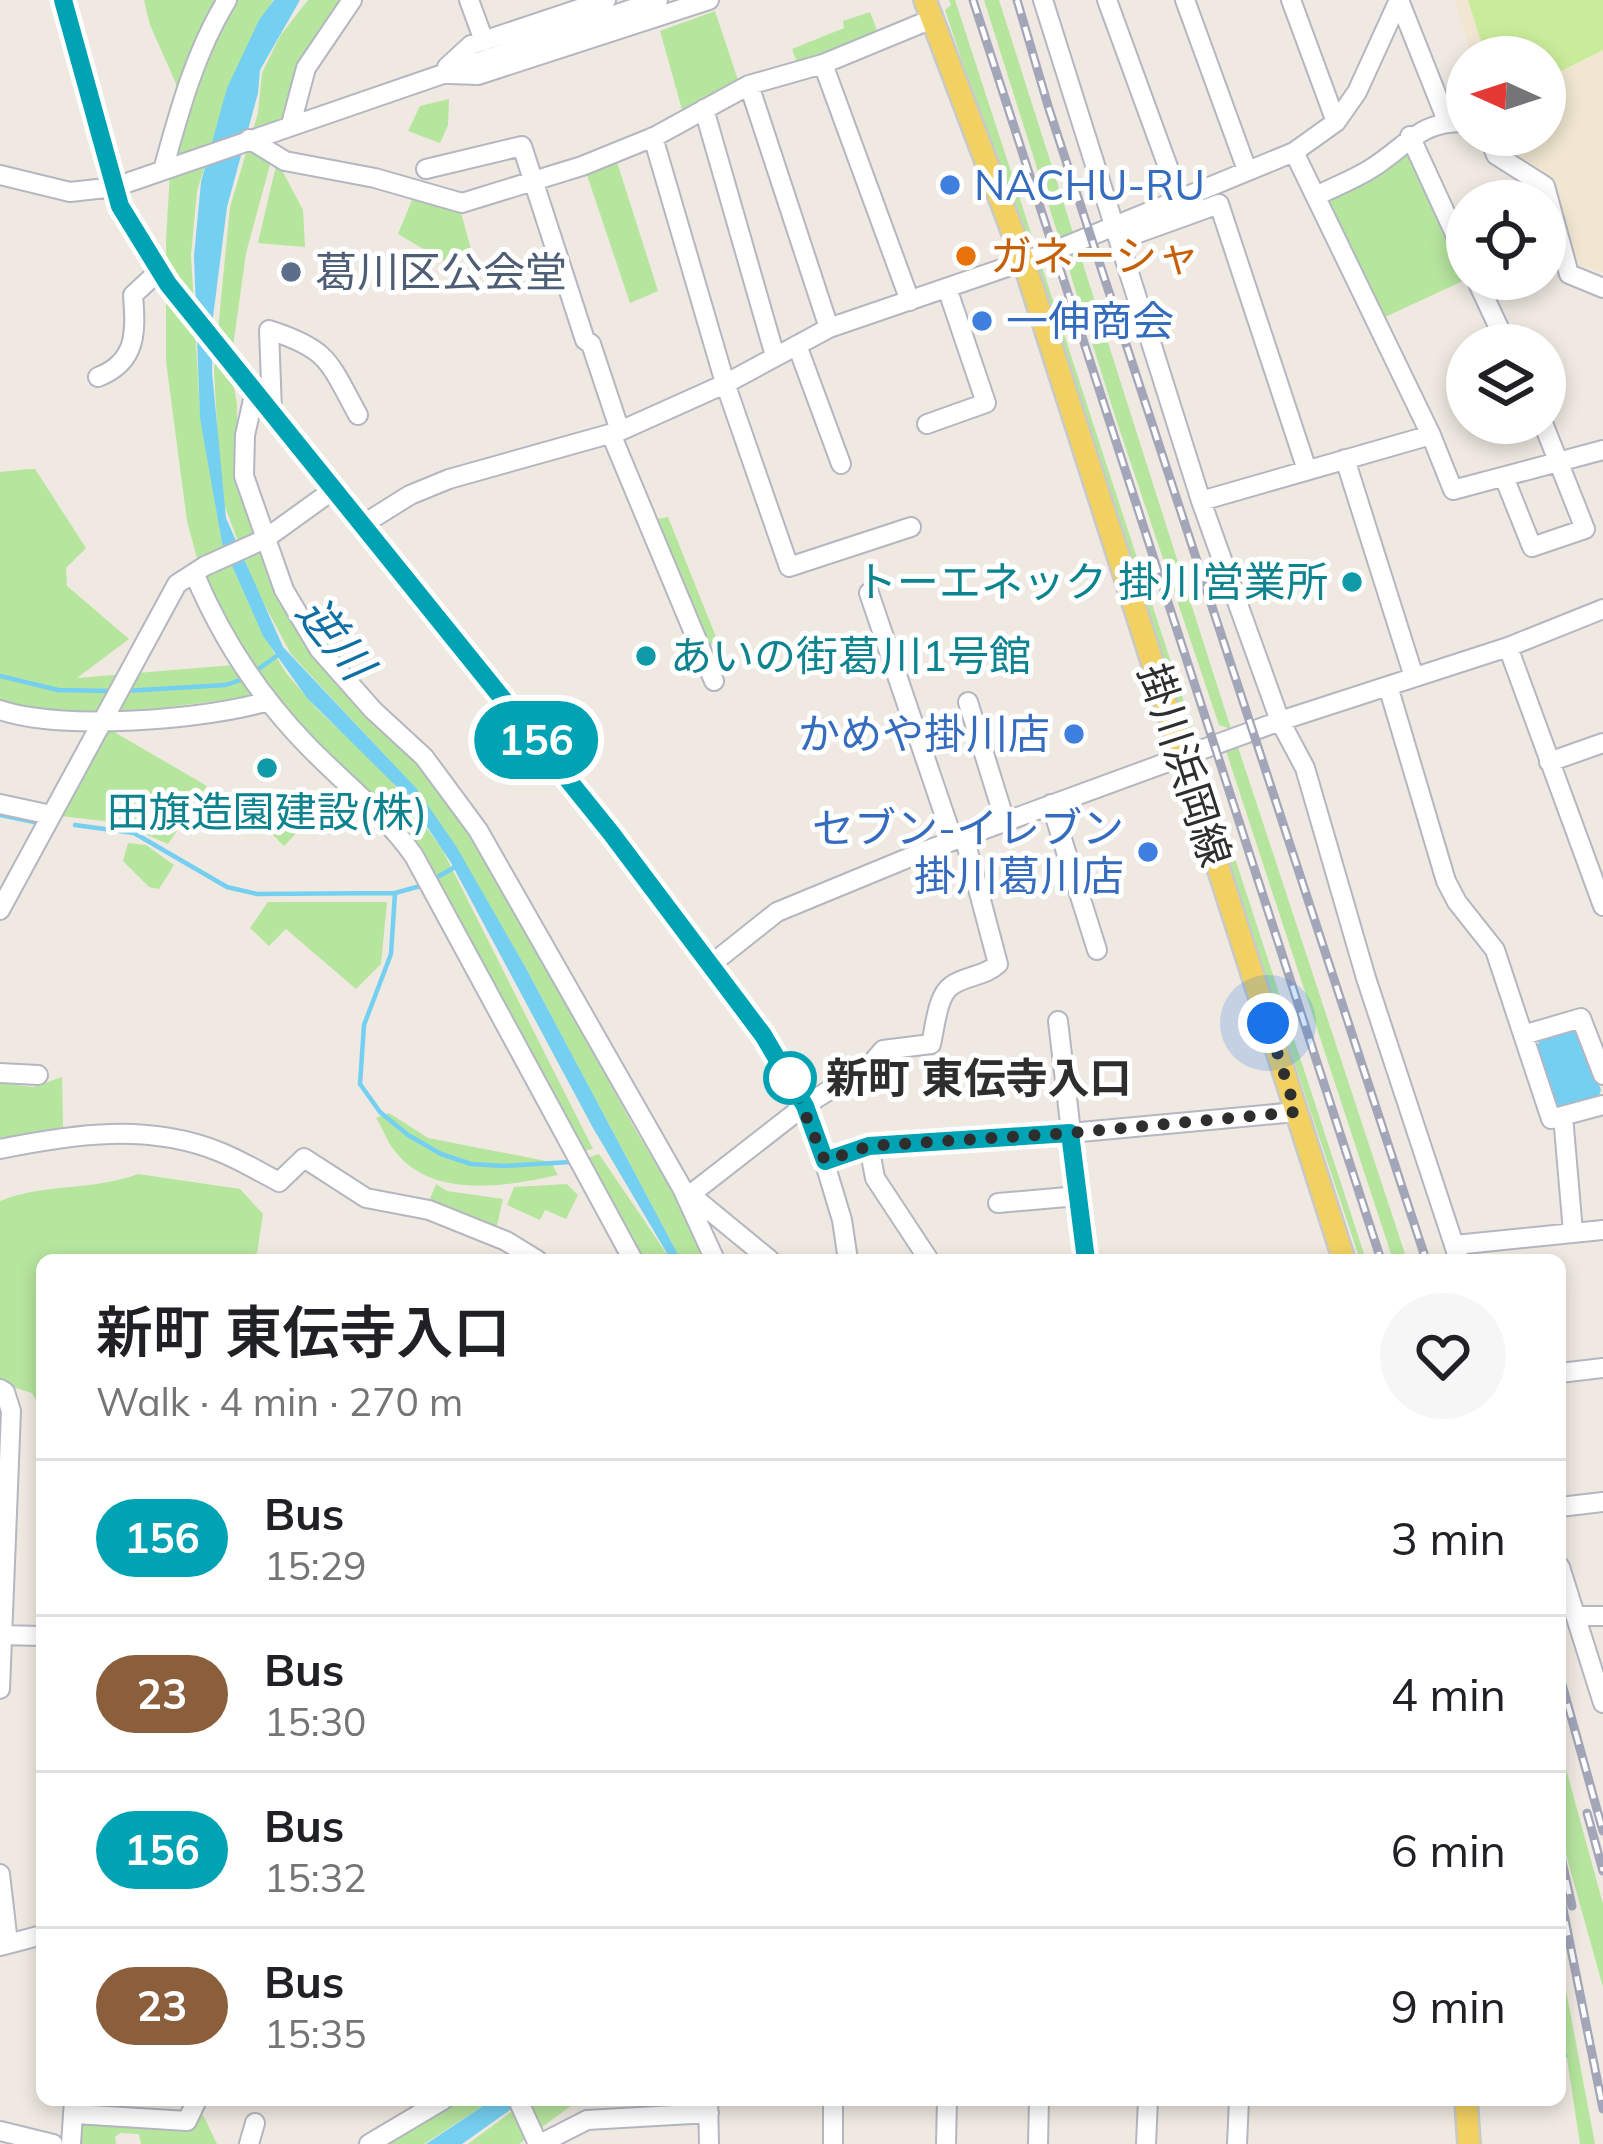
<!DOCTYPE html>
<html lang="en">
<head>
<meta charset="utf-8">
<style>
	body { margin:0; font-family:Mulish,"Noto Sans JP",sans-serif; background:#f6f6f6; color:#202124; height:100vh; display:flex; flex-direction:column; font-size:45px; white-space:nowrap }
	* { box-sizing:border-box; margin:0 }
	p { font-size:39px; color:#757577 }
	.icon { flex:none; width:66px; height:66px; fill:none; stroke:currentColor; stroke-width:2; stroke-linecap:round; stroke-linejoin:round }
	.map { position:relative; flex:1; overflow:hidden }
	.drawer { position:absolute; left:36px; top:1254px; width:1530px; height:852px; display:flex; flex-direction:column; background:#fff; border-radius:18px; box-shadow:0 6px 18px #0003 }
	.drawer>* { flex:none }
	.badge { padding:0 24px; border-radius:39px; font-size:42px; line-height:78px }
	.needle { width:78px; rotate:273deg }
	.tools { position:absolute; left:1446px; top:36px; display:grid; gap:24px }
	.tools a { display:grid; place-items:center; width:120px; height:120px; border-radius:50%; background:#fff; box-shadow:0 6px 18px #0003; font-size:60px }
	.you { position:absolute; width:60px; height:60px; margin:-30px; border:9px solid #fff; border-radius:50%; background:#1a73e8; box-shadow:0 0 0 18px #1a73e833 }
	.map>.badge { position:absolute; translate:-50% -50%; box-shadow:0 0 0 6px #fff }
	.round { display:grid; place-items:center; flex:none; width:126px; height:126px; border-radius:63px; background:#f6f6f6 }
	.head { display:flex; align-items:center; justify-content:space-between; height:204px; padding:0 60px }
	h1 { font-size:57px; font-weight:600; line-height:90px }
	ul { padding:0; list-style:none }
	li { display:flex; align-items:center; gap:36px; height:156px; padding:0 60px; border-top:3px solid #e0e0e0 }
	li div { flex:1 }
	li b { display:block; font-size:45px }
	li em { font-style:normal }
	li .badge { min-width:132px; font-weight:700; text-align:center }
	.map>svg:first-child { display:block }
</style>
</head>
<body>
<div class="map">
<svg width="1603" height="2144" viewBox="0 0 1603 2144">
	<rect width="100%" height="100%" fill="#efe9e1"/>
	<path fill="#f0e6d1" d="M1455 0H1603V272L1575 264 1552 182 1499 143 1496 135H1545V57H1472Z"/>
	<path fill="#b6e59e" d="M144 0H225L178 88 150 25Z
		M231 0H273L236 69 197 191 191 255 200 413 222 543 262 633 286 673 318 710 387 775 442 849 593 1149 584 1151 431 876 296 725 229 633 208 593 197 558 187 521 166 361V241L172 137Z
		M308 0H342L308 48 286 106 246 253 231 361 229 359 237 404V481L278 598 327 673 417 753 461 812 636 1131 714 1260H681L527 970 455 846 408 780 291 654 255 587 221 496 214 371 230 207 258 113 262 73 280 36Z
		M949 0H955L1366 1260H1360L945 10 951 5Z
		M984 0H999L1231 729 1219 725 1117 422Z
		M715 11 741 89 685 120 660 31Z
		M870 12 877 30 909 17 913 25 800 70 792 49 844 28 843 21Z
		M449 99 448 125 440 143 408 131 420 106Z
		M1399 152 1408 153 1467 279 1383 318 1329 201 1331 194Z
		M277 161 303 210 305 247 258 243Z
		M617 162 658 291 630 303 586 172Z
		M412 200 460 209 472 253 447 263 398 234Z
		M28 469H35L86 548 66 568 67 586 129 639 77 678 234 665 264 695 59 721 0 702V472Z
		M668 517 718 642 706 647 652 520Z
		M109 729 207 786 168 844 120 823 61 816Z
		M1237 744 1407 1260H1393L1225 748Z
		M277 799 307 822 284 846 259 821Z
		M128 843 146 845 174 865 159 889 149 887 123 861Z
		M268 902H387L381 964 356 989 286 929 269 946 250 928Z
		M62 1077 63 1127 0 1142V1083L33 1087Z
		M389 1113 428 1138 551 1162 558 1175C508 1186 432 1200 395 1151 387 1142 383 1128 376 1118Z
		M599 1154 671 1260H641L587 1158Z
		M138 1174 240 1189 263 1214 257 1253 247 1260H42L41 1410 32 1393 0 1383V1201C45 1183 93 1191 138 1174Z
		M436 1184 447 1191 503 1199 496 1230 427 1206Z
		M567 1184 578 1195 566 1219 545 1210 540 1220 507 1205 514 1187Z
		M1560 1747 1603 1904V1987L1560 1833Z
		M1560 1958 1595 2144H1580L1560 2013Z
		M453 2100H492L424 2144H383Z
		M527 2100H579L519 2144H468Z
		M75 2114 188 2123 203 2115 217 2144H141L139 2134 120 2133 115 2137 116 2144H70Z"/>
	<path fill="#c9ec9a" d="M1468 0H1603V50L1545 79V57H1486Z"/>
	<path fill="#75cff0" d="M274 0H300L260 70 258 93 227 207 213 317 212 372 226 518 283 647 416 788 456 846 527 970 681 1260H671L593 1128 450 861 407 797 307 698 263 636 222 543 200 418 194 256 201 182 227 88 259 20Z
		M1568 1029 1577 1030 1601 1090 1598 1098 1563 1111 1556 1105 1537 1047 1540 1039Z
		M492 2100H524L462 2144H426Z"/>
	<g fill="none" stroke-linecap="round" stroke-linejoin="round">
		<path stroke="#75cff0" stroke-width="4.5" d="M253 673 278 655
			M0 676 58 690 112 691
			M124 691 226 685 243 679
			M0 815 39 823
			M75 825 134 833 227 887 257 894 395 893 391 954 364 1025 360 1084 380 1112 408 1135 441 1154 471 1164 505 1166 571 1162
			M434 879 455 867
			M395 893 424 885
			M1560 2056H1565"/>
		<g stroke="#b4b7c1" stroke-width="22">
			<path id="minor" d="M63 0 120 206 168 284 612 833 778 1056 816 1134 842 1220 848 1260
				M469 0 484 41
				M1043 0 1201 501 1280 721 1305 768 1366 978 1459 1260
				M1107 0 1179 197
				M1185 0 1247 170
				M1291 0 1336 122
				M1399 0 1447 121
				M823 64 910 301
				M447 67 471 45 606 0
				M450 74 478 75 709 0
				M749 85 829 328
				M704 109 775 356
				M291 124 306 68 352 0
				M1488 135 1496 155 1545 186 1569 274 1603 288
				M1410 136 1467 260
				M653 137 725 383 789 567 911 527
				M249 139 285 161 375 178 462 203 582 166 656 136 749 85 823 64 932 19
				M1294 152 1431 435 1453 490 1603 450
				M426 169 522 146 585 340 591 344 620 431
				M163 170C179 112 195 52 227 0
				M0 175 70 192 115 187 658 0
				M1318 195C1336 186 1355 179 1372 168 1407 146 1420 120 1467 122
				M1119 240 1219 204 1307 470
				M1476 279 1507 345
				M797 345 841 464
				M98 377C137 362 136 332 133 295L160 270
				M255 391 245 435 244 476 284 590 319 649 373 710 424 757 478 830 682 1188 715 1260
				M272 411 269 330C329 349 329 362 358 415
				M927 424 986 403 947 288
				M611 434 714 681
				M1345 459 1414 677
				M1504 477 1532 547 1585 529 1543 423
				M1201 501 1431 435
				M362 525 410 495 449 479 620 431 727 383 829 328 1054 251 1294 152 1336 122 1357 92 1399 0
				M194 573C220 635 258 694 305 743 341 781 383 812 414 856L633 1260
				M869 593 953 840
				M1508 647 1603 906
				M1388 686 1446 881 1457 902 1495 950 1551 1119 1603 1105
				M968 702 1005 821
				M0 710C61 731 206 720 268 701
				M1549 762 1603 743
				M0 804 51 815
				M1051 804 1097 950
				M0 910 177 584 205 566 265 539 333 490
				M709 966 777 912 925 851 1280 721 1508 647 1603 609
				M1058 1021 1086 1260
				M1523 1035 1581 1018 1603 1075
				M0 1073 38 1075
				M1563 1116 1573 1232
				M869 1146 875 1178 929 1260
				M0 1149C74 1134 148 1123 220 1152 240 1160 260 1172 279 1182L304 1158 366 1198 429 1210 506 1241 537 1260
				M825 1161 869 1146 1070 1133 1296 1112
				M686 1191 770 1260
				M691 1194 804 1106 871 1064 883 1050 931 1044C935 1028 937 996 951 986 966 975 984 977 998 964L964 836
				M998 1203 1078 1196
				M1455 1245 1603 1230
				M1560 1373 1603 1368
				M0 1389 5 1392 11 1411 0 1689
				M1560 1507 1603 1502
				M1560 1567 1603 1703
				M1576 1616H1603
				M2 1635 42 1636
				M0 1874 8 1943
				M0 1946 42 1935
				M518 2100 538 2144
				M708 2100 709 2144
				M833 2100V2144
				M75 2114 187 2121 197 2100
				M0 2131 53 2144
				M71 2144 74 2100
				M249 2144 255 2123
				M369 2144 443 2100
				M540 2144 587 2120 709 2113
				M946 2144 947 2100
				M1038 2144 1039 2100
				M1146 2144 1148 2100
				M1237 2144 1239 2100"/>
		</g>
		<g stroke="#c9c9c9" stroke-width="26">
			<path id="major" d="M925 0 1024 262 1344 1260
				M1466 2100 1469 2144"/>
		</g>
		<use href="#minor" stroke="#fff" stroke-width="18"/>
		<use href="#major" stroke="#f2d163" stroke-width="21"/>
		<g stroke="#a3a6b8" stroke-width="9">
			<path id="rail" d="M973 0 1381 1260
				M1017 0 1049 109 1426 1260
				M1560 1677 1603 1831
				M1587 1813 1603 1871
				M1560 1853 1572 1906
				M1560 1894 1603 2109"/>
		</g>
		<use href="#rail" stroke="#fff" stroke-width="4.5" stroke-dasharray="14" stroke-linecap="butt"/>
	</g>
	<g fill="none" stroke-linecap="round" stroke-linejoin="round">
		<g stroke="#fff" stroke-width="27">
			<path id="line" d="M63 0 120 206 168 284 611 833 763 1035 805 1106 825 1161 869 1146 1070 1133 1086 1260"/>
		</g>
		<use href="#line" stroke="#00a3b4" stroke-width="18"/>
		<path stroke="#2e2e2e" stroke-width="12" stroke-dasharray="0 21.6" d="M790 1078 825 1161 869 1146 1070 1133 1296 1112 1268 1023"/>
	</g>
	<g fill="#3f7fe0" stroke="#fff" stroke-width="4.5">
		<circle cx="950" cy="185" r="12"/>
		<circle cx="982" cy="321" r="12"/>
		<circle cx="1074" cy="734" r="12"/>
		<circle cx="1148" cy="852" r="12"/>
	</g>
	<circle fill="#e8710a" stroke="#fff" stroke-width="4.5" cx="966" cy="256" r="12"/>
	<circle fill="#5c6f8a" stroke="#fff" stroke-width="4.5" cx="291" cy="272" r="12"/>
	<g fill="#0f9aa8" stroke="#fff" stroke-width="4.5">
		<circle cx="1352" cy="582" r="12"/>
		<circle cx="646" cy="656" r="12"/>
		<circle cx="267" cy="768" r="12"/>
	</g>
	<circle fill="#fff" stroke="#00a3b4" stroke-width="6" cx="790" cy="1078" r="24"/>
	<g text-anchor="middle" stroke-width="10" stroke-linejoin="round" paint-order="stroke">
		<g font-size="42" fill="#366cbe" stroke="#fff" text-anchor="start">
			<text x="974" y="200">NACHU-RU</text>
			<text x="1006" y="336">一伸商会</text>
			<text x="1050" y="749" text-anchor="end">かめや掛川店</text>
			<text x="1124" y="843" text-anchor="end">セブン-イレブン<tspan x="1124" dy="48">掛川葛川店</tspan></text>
		</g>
		<g font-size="42" fill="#c56008" stroke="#fff" text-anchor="start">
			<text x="990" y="271">ガネーシャ</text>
		</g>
		<g font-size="42" fill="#4e5e75" stroke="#fff" text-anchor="start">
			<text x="315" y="287">葛川区公会堂</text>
		</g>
		<g font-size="42" fill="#0d838f" stroke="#fff" text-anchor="end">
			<text x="1328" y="597">トーエネック 掛川営業所</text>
			<text x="670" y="671" text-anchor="start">あいの街葛川1号館</text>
			<text x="267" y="827" text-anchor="middle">田旗造園建設(株)</text>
		</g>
		<g font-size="42" fill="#2e2e2e" stroke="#fff">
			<text transform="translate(1185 765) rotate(72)" y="15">掛川浜岡線</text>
		</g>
		<g font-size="42" font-weight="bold" fill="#2e2e2e" stroke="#fff" text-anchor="start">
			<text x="826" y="1093">新町 東伝寺入口</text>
		</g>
		<g font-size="45" font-style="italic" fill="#0d6fa3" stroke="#fff">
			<text transform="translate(335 638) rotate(52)" y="16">逆川</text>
		</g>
	</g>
</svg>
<div class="tools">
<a><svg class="needle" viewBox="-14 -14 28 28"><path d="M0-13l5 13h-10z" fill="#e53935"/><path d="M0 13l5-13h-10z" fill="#757577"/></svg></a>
<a><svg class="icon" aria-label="locate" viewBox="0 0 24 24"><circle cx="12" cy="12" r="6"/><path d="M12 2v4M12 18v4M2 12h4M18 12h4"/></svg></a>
<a><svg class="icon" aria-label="layers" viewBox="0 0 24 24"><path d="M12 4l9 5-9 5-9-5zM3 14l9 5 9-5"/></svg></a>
</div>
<div class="you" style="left:1268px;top:1023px"></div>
<b class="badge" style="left:536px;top:740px;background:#00a3b4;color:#fff">156</b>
<section class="drawer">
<div class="head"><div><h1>新町 東伝寺入口</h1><p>Walk · 4 min · 270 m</p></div><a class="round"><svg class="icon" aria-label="heart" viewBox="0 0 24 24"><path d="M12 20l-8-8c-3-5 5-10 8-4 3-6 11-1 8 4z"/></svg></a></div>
<ul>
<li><span class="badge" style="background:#00a3b4;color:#fff">156</span><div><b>Bus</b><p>15:29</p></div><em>3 min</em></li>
<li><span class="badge" style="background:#8b5e3c;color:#fff">23</span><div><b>Bus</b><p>15:30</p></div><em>4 min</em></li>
<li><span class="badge" style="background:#00a3b4;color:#fff">156</span><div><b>Bus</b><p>15:32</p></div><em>6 min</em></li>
<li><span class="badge" style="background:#8b5e3c;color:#fff">23</span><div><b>Bus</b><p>15:35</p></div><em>9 min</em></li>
</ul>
</section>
</div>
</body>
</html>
